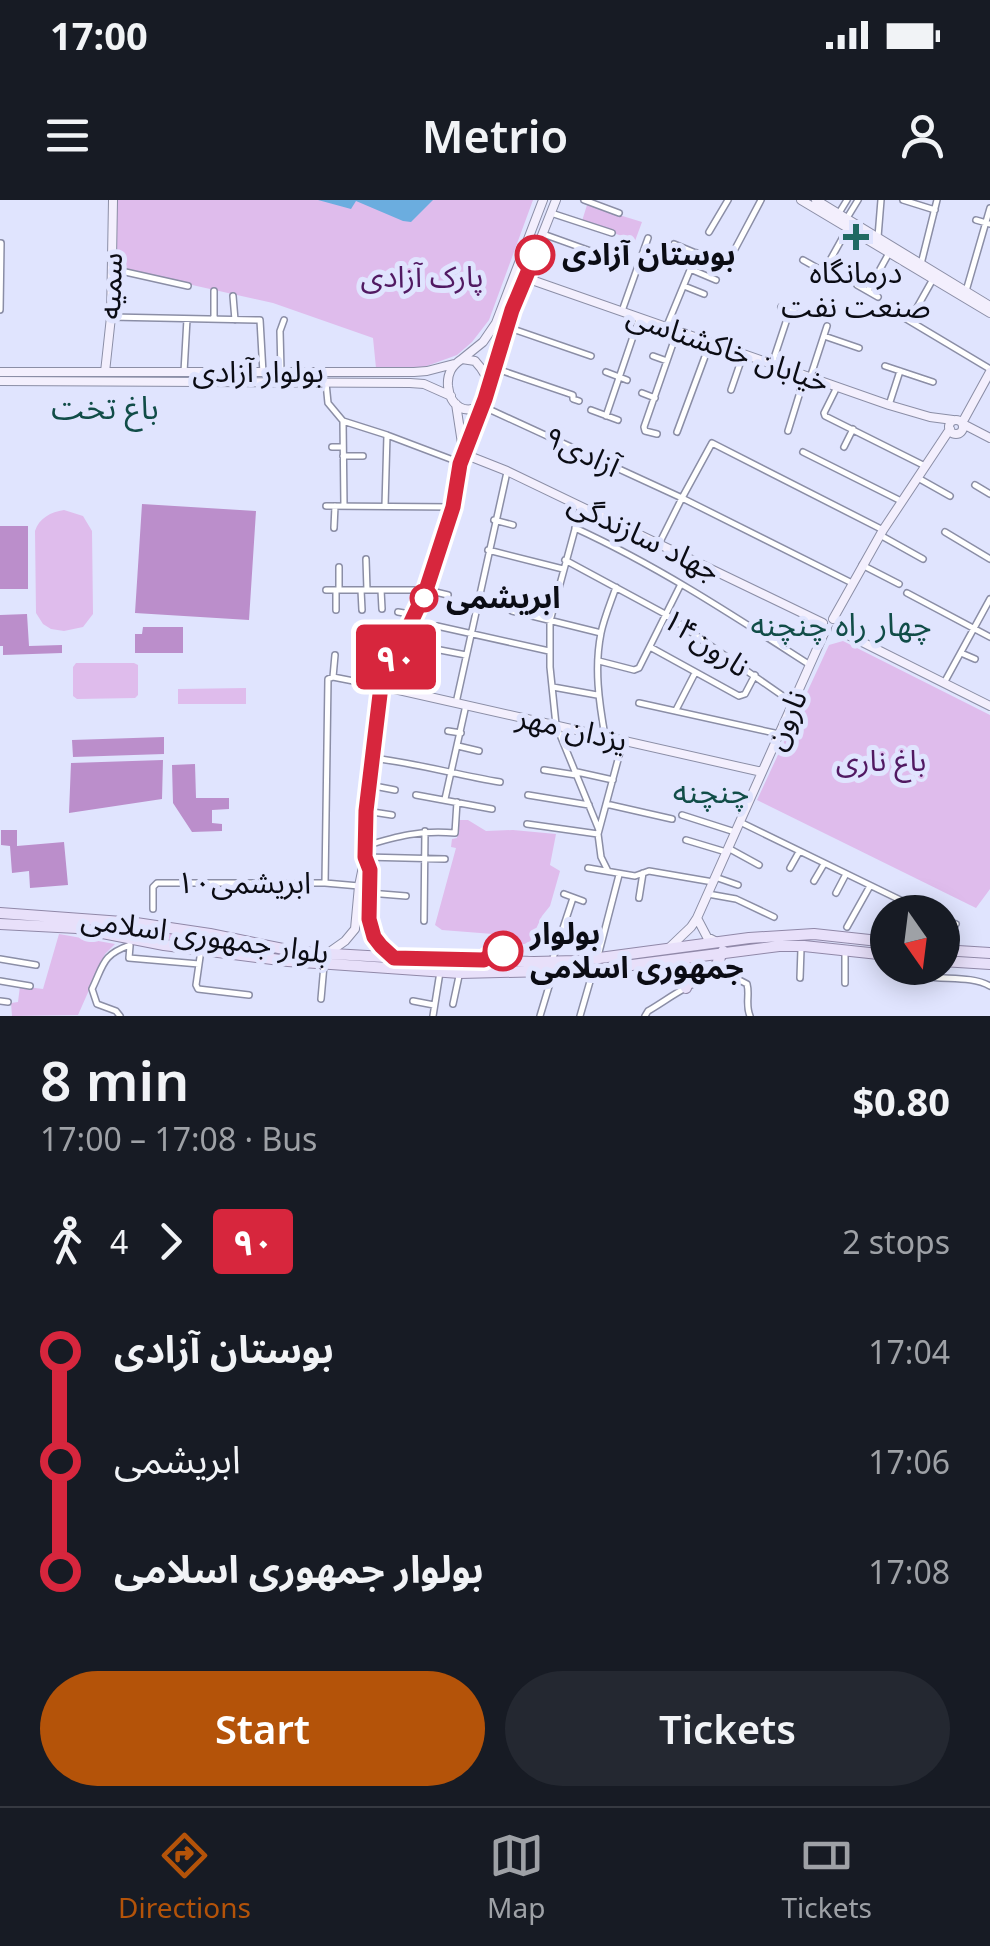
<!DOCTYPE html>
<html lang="en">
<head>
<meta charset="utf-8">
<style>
	body { margin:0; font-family:"Noto Sans","Noto Sans Arabic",sans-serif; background:#242831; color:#f1f3f6; height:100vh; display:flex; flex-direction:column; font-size:38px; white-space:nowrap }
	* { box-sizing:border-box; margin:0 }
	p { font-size:32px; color:#9ea1a6 }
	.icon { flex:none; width:55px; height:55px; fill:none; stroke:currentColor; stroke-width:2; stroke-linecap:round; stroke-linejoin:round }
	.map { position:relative; height:816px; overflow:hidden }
	.side { display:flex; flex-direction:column; background:#171b24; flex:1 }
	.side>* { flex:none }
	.badge { padding:0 20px; border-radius:8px; font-size:35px; line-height:65px }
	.needle { width:65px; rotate:166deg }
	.tools { position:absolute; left:870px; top:695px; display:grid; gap:20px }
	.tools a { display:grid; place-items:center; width:90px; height:90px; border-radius:50%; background:#171b24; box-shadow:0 5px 25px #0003; font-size:50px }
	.map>.badge { position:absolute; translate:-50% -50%; box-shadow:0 0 0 5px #fff }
	.legs { display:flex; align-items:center; gap:15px; height:110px; padding:0 40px; font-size:32px }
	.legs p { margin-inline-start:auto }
	.head { display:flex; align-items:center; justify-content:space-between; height:170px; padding:0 40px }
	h1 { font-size:55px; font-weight:600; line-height:75px }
	.action { display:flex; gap:20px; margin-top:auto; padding:20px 40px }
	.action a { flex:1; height:115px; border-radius:60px; background:#b45309; color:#fff; font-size:40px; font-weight:600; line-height:115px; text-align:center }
	.action a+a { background:#242831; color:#f1f3f6 }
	ul { padding:0 40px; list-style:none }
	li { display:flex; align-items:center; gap:35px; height:110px; font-size:38px }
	li i { display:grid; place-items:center; width:15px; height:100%; margin:0 12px; background:currentColor }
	li i::after { content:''; width:25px; height:25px; margin:-12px; border:8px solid; border-radius:50%; background:#171b24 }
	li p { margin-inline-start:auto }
	li:first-child i { background:linear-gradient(#0000 50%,currentColor 0) }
	li:last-child i { background:linear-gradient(currentColor 50%,#0000 0) }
	.status { display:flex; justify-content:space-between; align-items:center; height:70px; padding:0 50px; background:#171b24; direction:ltr }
	.status svg { height:28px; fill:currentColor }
	header { display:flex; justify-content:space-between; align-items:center; height:130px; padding:0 40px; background:#171b24; font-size:45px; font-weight:600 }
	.tab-bar { display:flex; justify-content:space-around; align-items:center; height:140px; border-top:2px solid #363941; background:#171b24; font-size:28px; color:#9ea1a6 }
	.tab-bar a { display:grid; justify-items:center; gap:5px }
	.tab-bar .on { color:#b45309 }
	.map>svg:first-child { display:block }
</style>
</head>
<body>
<div class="status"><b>17:00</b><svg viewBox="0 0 49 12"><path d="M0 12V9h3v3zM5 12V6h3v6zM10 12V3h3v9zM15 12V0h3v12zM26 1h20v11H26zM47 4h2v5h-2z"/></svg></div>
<header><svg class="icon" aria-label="menu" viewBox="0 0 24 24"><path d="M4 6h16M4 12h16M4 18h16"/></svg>Metrio<svg class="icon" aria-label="person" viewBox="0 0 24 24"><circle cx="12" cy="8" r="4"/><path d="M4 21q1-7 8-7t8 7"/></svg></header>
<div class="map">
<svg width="990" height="816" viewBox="0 0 990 816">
	<rect width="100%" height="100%" fill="#e0e4fe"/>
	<path fill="#dfbcec" d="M117 0H533L489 120 472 142 457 155 424 167 376 168 373 138 273 103 116 68Z
		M587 5 642 22 635 41 582 21Z
		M64 310 83 316 92 331 93 414 83 427 64 431 51 429 43 424 36 413 35 331C39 318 51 312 64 310Z
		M843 441 990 515V689L976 708 757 600 829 445Z
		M76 463H134L138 465V495L135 498 77 499 73 496V467Z
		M246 488V504H178V489Z
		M459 620H468L486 631 513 630 556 634 550 665 560 671 550 706 542 716 529 744H493V734L442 730 435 725 456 648 451 647 452 639 457 638Z
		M30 719 91 721 257 746 520 765 763 741H836L763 742 569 766H464L304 759 250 749 140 736 90 725 30 721Z
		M59 734 115 744 105 754 78 815 12 816 11 803 18 802 20 786 43 789Z"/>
	<path fill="#bb8ecb" d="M142 304 256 311 249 420 135 413Z
		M0 326H28V389H0Z
		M27 414 29 446 62 445V453L3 455V446H0V415Z
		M143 427H183V453H135V434H142Z
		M164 537V554L73 557 72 540Z
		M163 560 162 599 69 613 71 563Z
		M195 564 196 598H229V609L212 610V623L222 624V631L192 632 173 603 172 565Z
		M1 630H17V646L64 642 68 685 30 688 29 671 12 673 10 646 1 645Z"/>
	<path fill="#6baddf" d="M318 0H433L411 22 403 21 356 1 351 9Z"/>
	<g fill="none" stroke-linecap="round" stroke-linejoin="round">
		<g stroke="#8b8ea6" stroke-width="8">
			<path id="street" d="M584 0 619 13
				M903 0 935 10
				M551 13 612 33
				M839 13 847 0
				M847 18 858 0
				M976 20 990 24
				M709 32 728 0
				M543 34 610 58
				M878 37 881 0
				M674 44 710 59
				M735 49 761 0
				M803 60 837 79
				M921 64 937 0
				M112 69 188 86
				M690 69 716 80
				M824 71 848 28
				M857 85 878 97
				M684 86 704 94
				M214 91V118
				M868 91 889 53
				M966 91 990 8
				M233 96 235 120
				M781 107 802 115
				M0 110 1 43
				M622 111 648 38
				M898 114 990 169
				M111 117 260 120 263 173
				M910 120 933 79
				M507 127 591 156
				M666 128 697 53
				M824 136 859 148
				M653 156 667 161
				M772 164 790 110
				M885 166 933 182
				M494 168 573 195V199L579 201
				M281 171 280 131 284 120
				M184 172 187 119
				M606 172 627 180
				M810 178 827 126
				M326 183 328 203 343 221
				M837 187 824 213 825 216 925 266
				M731 190 743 155
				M642 193 655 198
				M889 205 900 171
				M482 206 682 298 852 383
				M591 210 618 220
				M606 216 639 119
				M343 221 387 235 461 263
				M343 221 344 306
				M788 231 805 176
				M677 232 710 143
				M657 234 645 231 644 227 677 132
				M332 247H343
				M844 247 853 229
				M803 252 901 301
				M343 256H363
				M918 278 950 296
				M975 285 990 294
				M326 306 453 307
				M385 306 387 235
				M581 307 550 421V467L556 525 599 630
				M494 320 513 325
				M334 328 335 306
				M575 328C658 366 734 416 810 465
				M945 332 990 359
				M880 335 923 359
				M659 344 682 298 712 243 883 330
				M488 350 563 369
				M366 359 367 390
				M565 360 665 414 793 503
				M862 365 899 384
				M326 390H427L448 395
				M339 390V367
				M361 390 362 410
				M381 390 382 409
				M907 393 990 437
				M336 410V390
				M512 411 601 433
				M398 412 416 415
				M437 426 549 451
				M650 447 739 496 745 494 755 475
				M440 450 466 455
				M961 453 975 459
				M599 461 634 470 639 468 681 384
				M333 477 335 455
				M358 482 359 451
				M944 483 990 399
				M553 487 597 495
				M456 503 507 272
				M639 503 779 534
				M676 510 695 473
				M448 531 461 533
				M605 536C599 502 594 468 601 433 604 418 611 402 616 387
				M458 546 479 551
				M372 558C416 563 457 575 500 582
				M544 570 576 575
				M577 572 613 580
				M369 585 395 590
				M416 595 492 609
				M528 595 589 605
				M445 599 466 505
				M606 604 672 619
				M366 611 392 615
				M682 615 735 632
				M740 622 925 712
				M527 624 598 634
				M686 640 726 652
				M365 646C398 636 420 630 455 633L457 602
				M728 648 759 665
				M365 657 445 659
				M588 668 635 676 649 671 713 682
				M790 668 799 652
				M608 671 601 657 598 634 623 541
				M715 677 738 685
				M814 681 824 664
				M325 683 328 479 333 477 379 486
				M369 693 406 696
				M836 693 846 674
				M564 694 583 701
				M708 694 736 699 774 717
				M639 698 643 673
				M153 709V687L157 683H325L359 686
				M424 721 425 631
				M847 727 870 686
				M942 734 948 721 956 724
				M130 746 129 758 199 764
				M201 750 196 785 198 789 249 795
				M598 756 619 675
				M0 759 36 765
				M552 761 573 698
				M906 768C925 785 965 772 990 786
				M800 778 801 749
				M0 781 30 786
				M845 783V751
				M321 799 324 765
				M0 801 8 802
				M413 801 434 805
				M453 804 459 776
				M120 816 116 811 97 804 92 789C104 764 102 755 130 745
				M433 816 440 772
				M540 816 553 773
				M580 816 593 771
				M645 816 648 811C679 793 712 762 747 784 750 795 745 804 750 816"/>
		</g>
		<g stroke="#8b8ea6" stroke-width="10">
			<path id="secondary" d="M801 0 990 113
				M816 0 990 106
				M526 78 889 205 930 217 953 220
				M462 159 483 142 496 123 543 0
				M462 159 475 161C515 203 453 232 448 186 447 174 451 166 462 159Z
				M0 172H414L427 171 454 164
				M105 172 111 117 113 0
				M0 181 410 183 424 184 451 196
				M488 185 512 111 556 0
				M456 204 463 250
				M949 227a7 7 0 1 1 14 0a7 7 0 1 1-14 0Z
				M962 223 990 172
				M963 224 990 238
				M464 254 507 271 823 423
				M833 419 883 330 950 229
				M836 429 990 506
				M381 486 762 572
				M365 657C382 700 349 718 394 757
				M697 718 707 737 715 741
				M670 747 691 727 697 718 825 431
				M328 753 345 741 355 729 359 686 365 657 366 611 381 486 427 390 453 307 461 263 482 206"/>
		</g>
		<g stroke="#9088a8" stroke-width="12">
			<path id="primary" d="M0 713 136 723 210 734 298 752 402 758 534 762 577 761 749 738 814 734 888 742
				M0 724 77 728 164 745 288 761 460 773 593 770 779 746H804L888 755
				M942 750 990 753
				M673 760 687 767 690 778 686 788
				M942 761 990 764
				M712 775 723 751"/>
		</g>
		<use href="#street" stroke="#fff" stroke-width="5"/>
		<use href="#secondary" stroke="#f3effd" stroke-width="8"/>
		<use href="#primary" stroke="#e8e0fa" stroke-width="10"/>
	</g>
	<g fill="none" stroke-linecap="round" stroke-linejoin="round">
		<g stroke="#fff" stroke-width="22">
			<path id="line-1" d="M503 751 496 750 484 760 394 758 381 746 374 737 369 719 370 670 365 657 366 611 381 486 426 390 453 307 460 264 485 199 512 110 535 55"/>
		</g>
		<use href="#line-1" stroke="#d7263d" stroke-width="15"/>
	</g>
	<path fill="#1f6963" stroke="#e0e4fe" stroke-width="4" d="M851 22h10v10h10v10h-10v10h-10v-10h-10v-10h10z"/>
	<g fill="#fff" stroke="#d7263d" stroke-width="5">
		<circle cx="535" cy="55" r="18"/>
		<circle cx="424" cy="398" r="12"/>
		<circle cx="503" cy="751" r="18"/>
	</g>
	<g text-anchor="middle" stroke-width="10" stroke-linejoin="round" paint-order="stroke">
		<g font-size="30" font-weight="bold" fill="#0b0c14" stroke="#e0e4fe" text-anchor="start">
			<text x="562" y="65">بوستان آزادی</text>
			<text x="446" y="408">ابریشمی</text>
			<text x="530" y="744">بولوار<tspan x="530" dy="34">جمهوری اسلامی</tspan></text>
		</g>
		<g font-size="30" fill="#0b0c14" stroke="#e0e4fe">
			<text x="856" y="83">درمانگاه<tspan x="856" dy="34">صنعت نفت</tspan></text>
		</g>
		<g font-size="30" fill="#511962" stroke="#e0e4fe">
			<text x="422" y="87">پارک آزادی</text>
			<text x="881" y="571">باغ ناری</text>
		</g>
		<g font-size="30" fill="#0b0c14" stroke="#e0e4fe">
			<text transform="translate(111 86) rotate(-88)" y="10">سمیه</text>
			<text transform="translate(728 149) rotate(19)" y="10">خیابان خاکشناسی</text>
			<text x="258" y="182">بولوار آزادی</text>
			<text transform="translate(582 252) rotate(25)" y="10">آزادی۹</text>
			<text transform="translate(644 337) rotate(26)" y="10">جهاد سازندگی</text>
			<text transform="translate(706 443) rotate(34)" y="10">نارون۱۴</text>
			<text transform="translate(786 520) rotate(-66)" y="10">نارون</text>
			<text transform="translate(572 529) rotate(13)" y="10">یزدان مهر</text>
			<text x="244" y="693">ابریشمی۱۰</text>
			<text transform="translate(205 736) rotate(8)" y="10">بلوار جمهوری اسلامی</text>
		</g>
		<g font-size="32" fill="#114d48" stroke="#e0e4fe">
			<text x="105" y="219">باغ تخت</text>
			<text x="841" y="436">چهار راه چنچنه</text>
			<text x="711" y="603">چنچنه</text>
		</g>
	</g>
</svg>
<div class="tools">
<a><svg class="needle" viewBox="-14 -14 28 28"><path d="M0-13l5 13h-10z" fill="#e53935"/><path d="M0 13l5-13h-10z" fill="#9ea1a6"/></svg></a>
</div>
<b class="badge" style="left:396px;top:457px;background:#d7263d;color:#fff">۹۰</b>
</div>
<section class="side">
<div class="head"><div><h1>8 min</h1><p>17:00 – 17:08 · Bus</p></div><b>$0.80</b></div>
<div class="legs"><svg class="icon" aria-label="walk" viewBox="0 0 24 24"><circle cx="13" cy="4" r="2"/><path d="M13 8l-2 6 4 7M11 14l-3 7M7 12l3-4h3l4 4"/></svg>4<svg class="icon" aria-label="forward" viewBox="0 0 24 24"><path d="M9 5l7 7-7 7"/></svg><b class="badge" style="background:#d7263d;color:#fff">۹۰</b><p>2 stops</p></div>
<ul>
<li><i style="color:#d7263d"></i><b>بوستان آزادی</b><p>17:04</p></li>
<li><i style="color:#d7263d"></i><span>ابریشمی</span><p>17:06</p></li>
<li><i style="color:#d7263d"></i><b>بولوار جمهوری اسلامی</b><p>17:08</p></li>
</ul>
<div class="action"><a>Start</a><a>Tickets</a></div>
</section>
<nav class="tab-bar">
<a class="on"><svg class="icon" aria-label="directions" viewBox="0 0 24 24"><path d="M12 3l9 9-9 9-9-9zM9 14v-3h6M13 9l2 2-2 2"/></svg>Directions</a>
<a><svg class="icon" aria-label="map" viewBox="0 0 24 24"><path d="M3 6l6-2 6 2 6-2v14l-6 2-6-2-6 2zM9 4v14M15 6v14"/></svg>Map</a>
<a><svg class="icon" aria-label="tickets" viewBox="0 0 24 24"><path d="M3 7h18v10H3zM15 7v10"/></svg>Tickets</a>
</nav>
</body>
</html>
